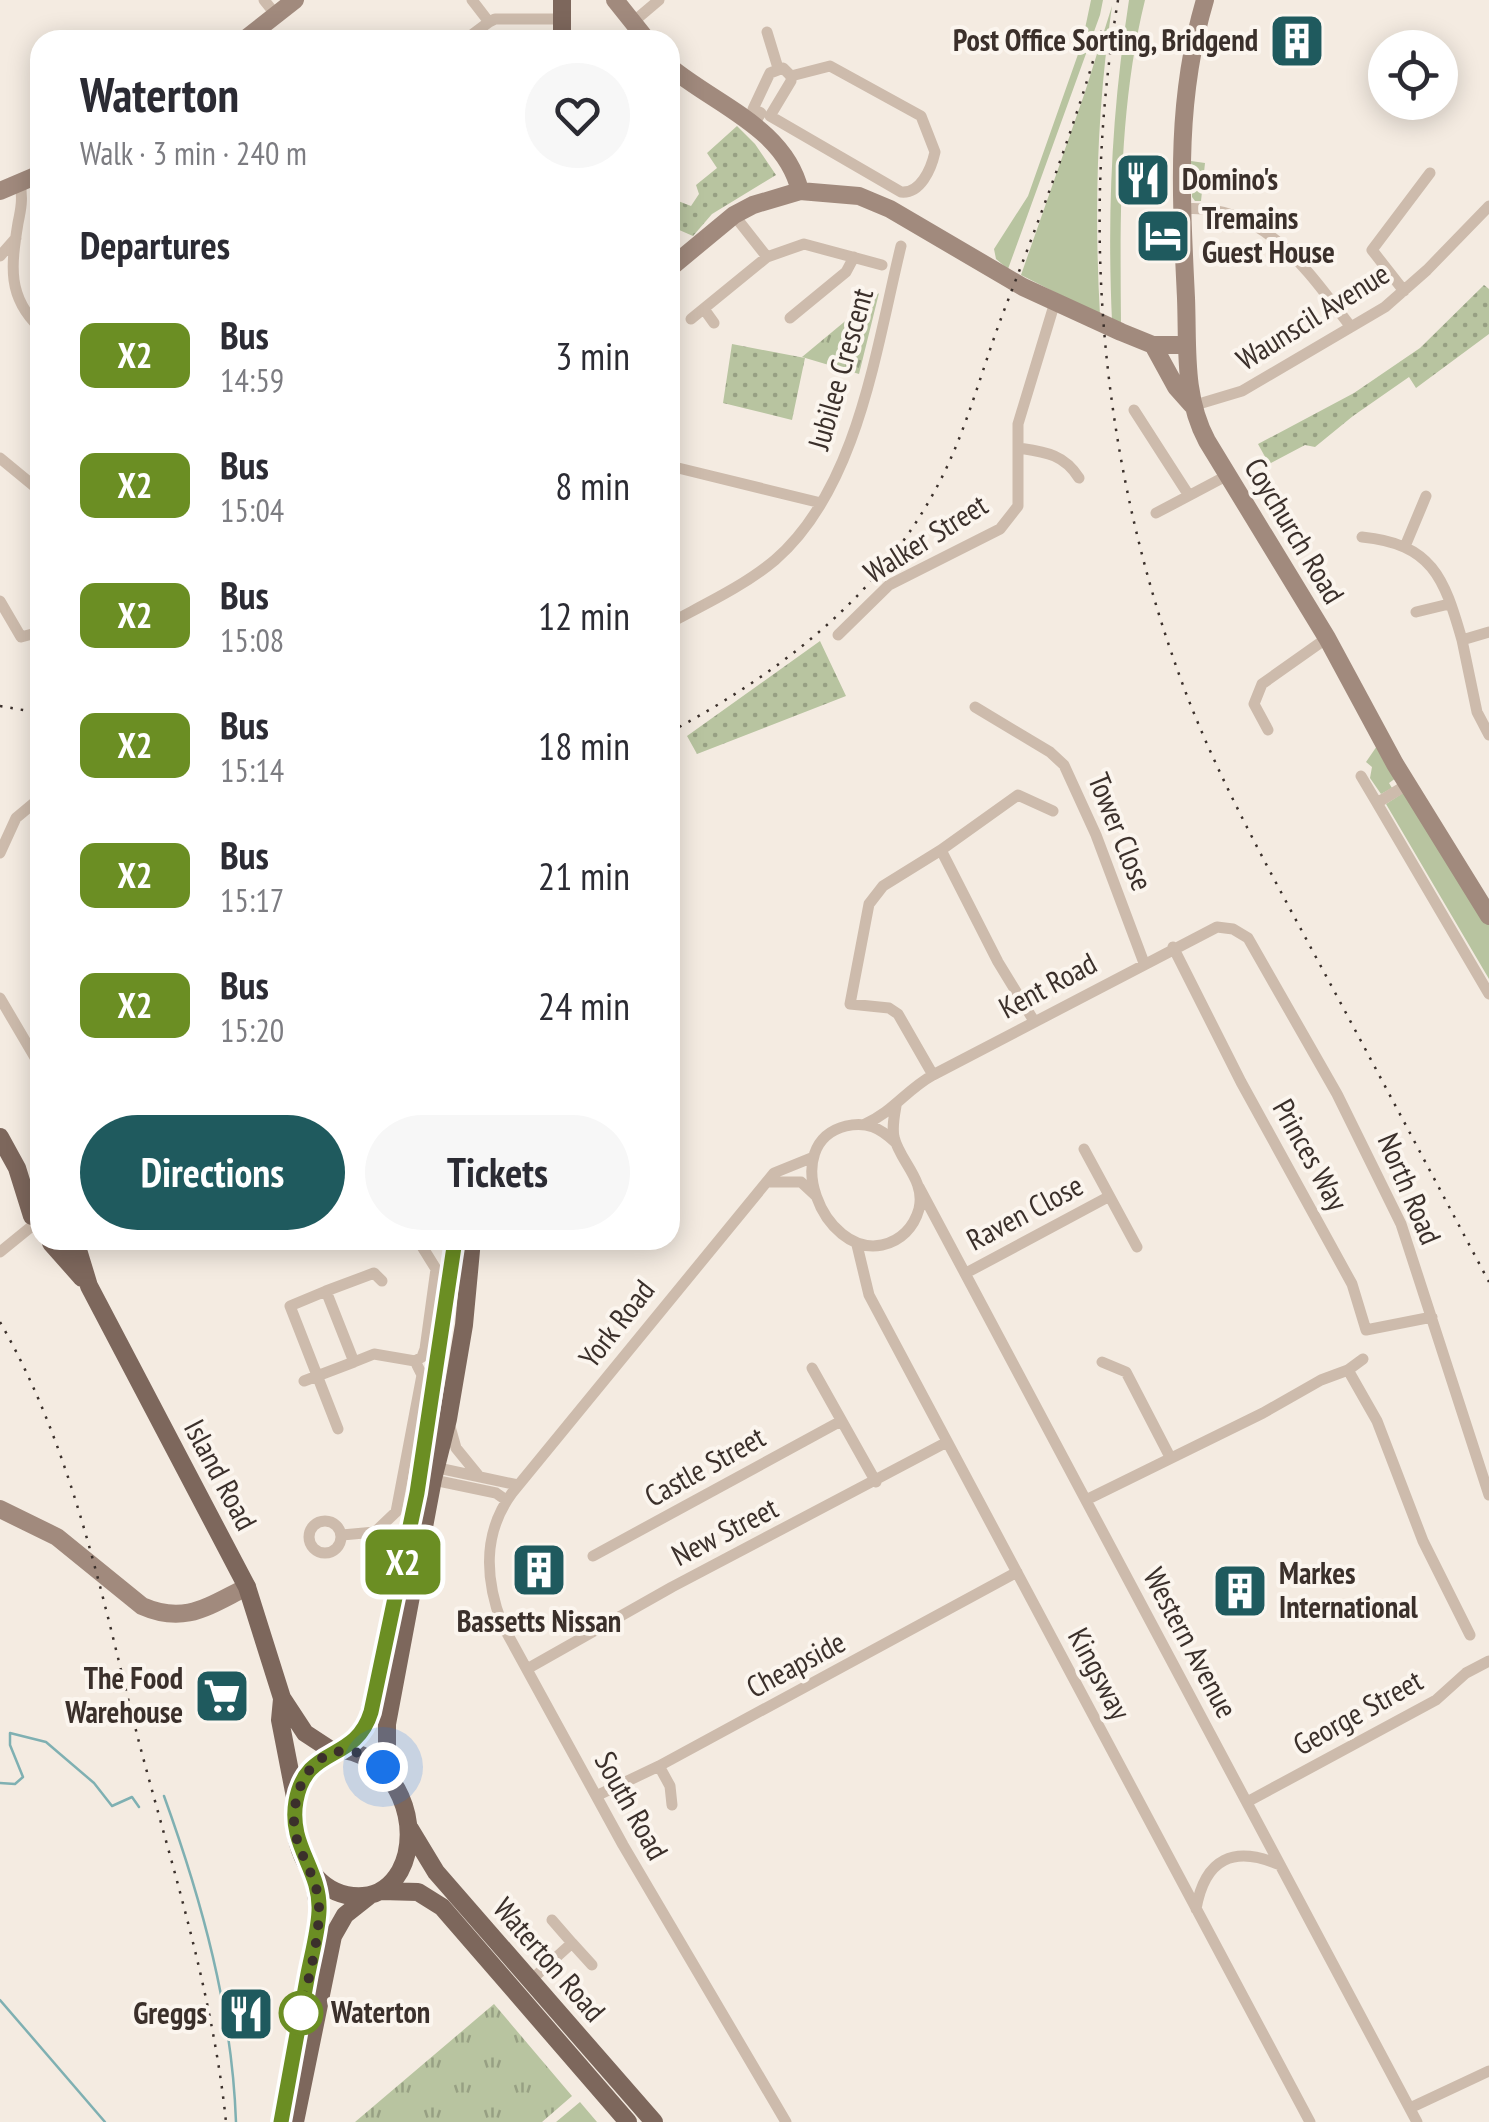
<!DOCTYPE html>
<html lang="en">
<head>
<meta charset="utf-8">
<style>
	body { margin:0; font-family:"PT Sans Narrow",sans-serif; background:#f7f7f7; color:#2b2b33; height:100vh; display:flex; flex-direction:column; font-size:38px; white-space:nowrap }
	* { box-sizing:border-box; margin:0 }
	p { font-size:32px; color:#7c7c81 }
	.icon { flex:none; width:55px; height:55px; fill:none; stroke:currentColor; stroke-width:2; stroke-linecap:round; stroke-linejoin:round }
	.map { position:relative; flex:1; overflow:hidden }
	.side { position:absolute; left:30px; top:30px; width:650px; height:1220px; display:flex; flex-direction:column; background:#fff; border-radius:30px; box-shadow:0 5px 25px #0003 }
	.side>* { flex:none }
	.badge { padding:0 20px; border-radius:15px; font-size:35px; line-height:65px }
	.tools { position:absolute; left:1368px; top:30px; display:grid; gap:20px }
	.tools a { display:grid; place-items:center; width:90px; height:90px; border-radius:50%; background:#fff; box-shadow:0 5px 25px #0003; font-size:50px }
	.you { position:absolute; width:50px; height:50px; margin:-25px; border:8px solid #fff; border-radius:50%; background:#1a73e8; box-shadow:0 0 0 15px #1a73e833 }
	.map>.badge { position:absolute; translate:-50% -50%; box-shadow:0 0 0 5px #fff }
	h2 { padding:0 50px; font-size:38px; line-height:90px }
	.round { display:grid; place-items:center; flex:none; width:105px; height:105px; border-radius:52px; background:#f7f7f7 }
	.summary { display:flex; align-items:center; justify-content:space-between; height:170px; padding:0 50px }
	h1 { font-size:48px; font-weight:600; line-height:75px }
	.button { display:flex; gap:20px; margin-top:auto; padding:20px 50px }
	.button a { flex:1; height:115px; border-radius:60px; background:#1f5a5e; color:#fff; font-size:40px; font-weight:600; line-height:115px; text-align:center }
	.button a+a { background:#f7f7f7; color:#2b2b33 }
	ul { padding:0; list-style:none }
	li { display:flex; align-items:center; gap:30px; height:130px; padding:0 50px }
	li div { flex:1 }
	li b { display:block; font-size:38px }
	li em { font-style:normal }
	li .badge { min-width:110px; font-weight:700; text-align:center }
	.map>svg:first-child { display:block }
</style>
</head>
<body>
<div class="map">
<svg width="1489" height="2122" viewBox="0 0 1489 2122">
	<defs>
		<pattern id="park-tufts" width="24" height="20" patternUnits="userSpaceOnUse" patternTransform="scale(2.5)"><rect width="24" height="20" fill="#b8c4a0"/><path d="M3 7l-1-3M5 7V3M7 7l1-3M15 17l-1-3M17 17v-4M19 17l1-3" fill="none" stroke="#97a083"/></pattern>
		<pattern id="garden-dots" width="8" height="8" patternUnits="userSpaceOnUse" patternTransform="scale(2.5)"><rect width="8" height="8" fill="#b8c4a0"/><path d="M2 2h.1M6 6h.1" fill="none" stroke="#97a083" stroke-width="1.8" stroke-linecap="round"/></pattern>
	</defs>
	<rect width="100%" height="100%" fill="#f4ebe1"/>
	<path fill="#b8c4a0" d="M1091 0H1103L1100 15 1008 269 996 259 994 249 1028 196 1082 43Z
		M1129 0H1145C1119 106 1120 215 1121 324L1112 321C1107 210 1112 110 1129 0Z
		M1112 6C1097 110 1094 210 1100 315L1021 275 1085 92Z
		M1191 161 1205 163 1201 201H1195L1192 197Z
		M1377 746 1396 778 1389 783 1392 788 1381 794 1370 778 1372 767 1366 762Z
		M1406 791 1489 924V979L1386 804Z
		M580 2102 597 2122H556Z"/>
	<path fill="url(#park-tufts)" d="M879 293 859 374 802 357Z
		M494 2004 572 2096 542 2122H355Z"/>
	<path fill="url(#garden-dots)" d="M737 126 755 144 776 175 712 214 693 236 670 226V214L678 201 691 206 699 194 696 185 717 168 707 153Z
		M1484 285 1489 289V334L1416 388 1409 377 1353 416 1315 447 1305 445 1269 464 1258 444 1354 393 1420 348Z
		M732 344 805 358 792 420 723 403Z
		M820 641 846 696 697 754 687 736Z"/>
	<g fill="none" stroke-linecap="round" stroke-linejoin="round">
		<path stroke="#7fb0b2" stroke-width="2.5" d="M0 1783 15 1784 23 1777 10 1745V1733L46 1742 94 1783 112 1806 132 1797 139 1807
			M164 1796C202 1901 232 2010 236 2122
			M0 2000 105 2122"/>
		<path stroke="#cdbbac" stroke-width="11" d="M264 0 276 15
			M472 0 489 22 495 19H562
			M633 22 659 0
			M767 32 778 68
			M465 40 489 22
			M753 125 761 113 753 109 770 73 783 68 791 76V81L770 116 901 192C920 194 931 170 935 152L921 116 830 66 791 76
			M20 184C23 198 21 209 18 223 11 266 7 297 40 328
			M1182 209C1263 202 1307 270 1351 327
			M734 215 767 257 804 244 882 265
			M0 256 16 238
			M1404 291 1372 250 1430 173
			M704 309 714 323
			M790 318 846 272 854 257
			M691 319 767 257
			M1192 406 1242 391 1385 307 1427 270 1489 206
			M1134 410 1188 494
			M1019 448C1045 452 1064 454 1079 478
			M0 458 40 491
			M670 466 821 503
			M1156 513 1228 475
			M1362 537C1432 544 1444 577 1462 640
			M1406 544 1426 496
			M0 601 21 637 36 633 40 627
			M1416 612 1449 604
			M670 623C705 604 744 586 775 560 858 488 876 348 901 246
			M1489 632 1462 640 1477 712 1489 735
			M838 635 889 585 1000 529 1018 506V424L1055 302
			M975 707 1050 752 1064 765 1096 835 1144 963
			M1268 730 1254 704 1262 684 1327 638
			M1361 776 1377 803
			M1408 784 1377 803 1489 994
			M941 850 1018 795 1053 811
			M0 853 16 818 40 798
			M1173 947 1241 1082 1352 1284 1366 1330 1432 1317
			M0 998 40 1066
			M933 1075 898 1014 889 1008 850 1004 869 904 883 886 941 850 998 962 1034 1021
			M865 1124C893 1112 906 1090 933 1075L1217 927 1233 929 1248 938 1337 1094 1401 1224 1489 1495
			M895 1142C880 1128 867 1121 846 1126 778 1143 823 1257 882 1245 901 1241 914 1227 919 1209 926 1180 900 1162 894 1137 892 1127 894 1117 896 1106
			M1084 1149 1137 1247
			M770 1182H801L815 1195
			M919 1187 1417 2122
			M857 1245 869 1295 1310 2122
			M0 1252 32 1226
			M966 1273 1108 1197
			M326 1291 374 1273 382 1281
			M1102 1362 1126 1372 1170 1457
			M812 1368 876 1482
			M1348 1370 1363 1359
			M304 1381 354 1362
			M449 1423 456 1448 478 1475
			M338 1429 290 1306 326 1291 354 1362 374 1354 415 1361
			M429 1466 518 1485
			M429 1479 496 1493 506 1500
			M1086 1500 1263 1413 1321 1380 1348 1370 1377 1421 1423 1541 1470 1635
			M309 1537a16 16 0 1 1 32 0a16 16 0 1 1-32 0Z
			M342 1535 375 1532 396 1512 422 1375 415 1361 422 1357 425 1349 436 1269 418 1240
			M593 1556 841 1421
			M527 1669 672 1587 947 1442
			M659 1766 670 1786 672 1805
			M596 1796 659 1766 1017 1572
			M1247 1802 1436 1700 1466 1673 1489 1661
			M1196 1909C1205 1858 1234 1845 1280 1865
			M552 1920 572 1943
			M530 1981 572 1943 592 1965
			M1410 2108 1489 2071
			M786 2122 623 1845 502 1624C485 1579 482 1534 512 1493L774 1173 811 1158"/>
		<path stroke="#a18a7d" stroke-width="18" d="M615 0 647 40
			M1205 0C1175 101 1181 194 1186 298 1188 348 1183 396 1207 441L1327 638 1395 764 1489 916
			M244 40 295 0
			M670 67C716 105 785 128 800 191
			M0 191 40 174
			M670 268 734 215 753 205 800 191 859 196 890 209 1023 287 1121 332 1153 345H1187
			M1153 345 1176 387 1192 405
			M0 1509 57 1537 142 1606C185 1625 208 1606 247 1587"/>
		<path stroke="#7d675c" stroke-width="18" d="M562 40V0
			M0 1137 17 1168 32 1216
			M75 1240 89 1286 247 1587 282 1698 305 1733 334 1752
			M51 1243 82 1278
			M282 1699 280 1720 295 1797
			M344 1750 366 1726 400 1583 417 1493 455 1240
			M344 1750C396 1758 424 1826 400 1871 392 1885 379 1895 363 1896 285 1901 267 1764 344 1750Z
			M392 1780 387 1761V1724L433 1479 448 1419 464 1325 472 1240
			M410 1829 436 1872 654 2122
			M381 1891 418 1892 442 1907 628 2122
			M281 2122 319 1914 313 1873
			M295 2122 333 1936 345 1915 369 1896"/>
		<path stroke="#3b302b" stroke-width="2.5" stroke-dasharray="2.5 8" stroke-linecap="butt" d="M1118 0C1080 227 1101 460 1180 677 1214 771 1264 860 1311 948 1371 1059 1430 1171 1489 1282
			M0 706 40 713
			M670 732C785 670 887 591 945 471 970 419 984 362 1005 308 1040 217 1076 124 1102 30
			M0 1322C75 1452 103 1603 140 1746 173 1870 213 1994 226 2122"/>
	</g>
	<g fill="none" stroke-linecap="round" stroke-linejoin="round">
		<g stroke="#fff" stroke-width="22">
			<path id="line" d="M281 2122C290 2074 298 2026 307 1979 311 1957 318 1933 319 1911 321 1869 288 1846 296 1801 306 1744 355 1764 371 1712L417 1493 455 1240"/>
		</g>
		<use href="#line" stroke="#6b8e23" stroke-width="15"/>
		<path stroke="#3b302b" stroke-width="10" stroke-dasharray="0 18" d="M301 2013 299 2022C306 1986 319 1945 319 1908 319 1875 295 1854 294 1821 294 1768 335 1727 383 1767"/>
	</g>
	<defs>
		<g id="building-square" transform="scale(2.875)"><rect x="-9" y="-9" width="18" height="18" rx="4" fill="#1f5a5e" stroke="#fbf5ee"/><path d="M-4-6H4V6H1V3H-1V6H-4ZM-2.5-4.3h1.7v1.8h-1.7ZM.8-4.3h1.7v1.8H.8ZM-2.5-1h1.7V.8h-1.7ZM.8-1h1.7V.8H.8Z" fill="#fff"/></g>
		<g id="restaurant-square" transform="scale(2.875)"><rect x="-9" y="-9" width="18" height="18" rx="4" fill="#1f5a5e" stroke="#fbf5ee"/><path d="M-5-6h1v4h1v-4h1v4h1v-4h1v5L-1.5 .5V6h-2V.5L-5-1ZM5-6V6H3V1.5H1.5Q1.5-4 5-6Z" fill="#fff"/></g>
		<g id="hotel-square" transform="scale(2.875)"><rect x="-9" y="-9" width="18" height="18" rx="4" fill="#1f5a5e" stroke="#fbf5ee"/><path d="M-6-4.5h1.5V1H6V5H4.5V3h-9V5H-6ZM-4 0a1.8 1.8 0 1 1 3.6 0ZM.5 0V-2.5h3Q6-2.5 6 0Z" fill="#fff"/></g>
		<g id="supermarket-square" transform="scale(2.875)"><rect x="-9" y="-9" width="18" height="18" rx="4" fill="#1f5a5e" stroke="#fbf5ee"/><path d="M-6-5.5h2.5l.6 2H6L4.5 2H-2.5L-4.4-4H-6ZM-1.5 3.2a1.3 1.3 0 1 0 .1 0ZM3 3.2a1.3 1.3 0 1 0 .1 0Z" fill="#fff"/></g>
	</defs>
	<g fill-rule="evenodd">
		<use href="#building-square" x="1297" y="41"/>
		<use href="#restaurant-square" x="1143" y="180"/>
		<use href="#hotel-square" x="1163" y="236"/>
		<use href="#building-square" x="539" y="1570"/>
		<use href="#building-square" x="1240" y="1591"/>
		<use href="#supermarket-square" x="222" y="1696"/>
		<use href="#restaurant-square" x="246" y="2014"/>
	</g>
	<circle fill="#fff" stroke="#6b8e23" stroke-width="5" cx="301" cy="2013" r="20"/>
	<g text-anchor="middle" stroke-width="8" stroke-linejoin="round" paint-order="stroke">
		<g font-size="30" font-weight="bold" fill="#3b302b" stroke="#fbf5ee" text-anchor="end">
			<text x="1258" y="51">Post Office Sorting, Bridgend</text>
			<text x="1182" y="190" text-anchor="start">Domino's</text>
			<text x="1202" y="229" text-anchor="start">Tremains<tspan x="1202" dy="34">Guest House</tspan></text>
			<text x="1279" y="1584" text-anchor="start">Markes<tspan x="1279" dy="34">International</tspan></text>
			<text x="539" y="1632" text-anchor="middle">Bassetts Nissan</text>
			<text x="183" y="1689">The Food<tspan x="183" dy="34">Warehouse</tspan></text>
			<text x="207" y="2024">Greggs</text>
		</g>
		<g font-size="30" fill="#3b302b" stroke="#fbf5ee">
			<text transform="translate(1313 317) rotate(-32)" y="10">Waunscil Avenue</text>
			<text transform="translate(841 369) rotate(-74)" y="10">Jubilee Crescent</text>
			<text transform="translate(1294 531) rotate(59)" y="10">Coychurch Road</text>
			<text transform="translate(926 539) rotate(-32)" y="10">Walker Street</text>
			<text transform="translate(1120 832) rotate(68)" y="10">Tower Close</text>
			<text transform="translate(1048 986) rotate(-28)" y="10">Kent Road</text>
			<text transform="translate(1310 1155) rotate(61)" y="10">Princes Way</text>
			<text transform="translate(1409 1189) rotate(67)" y="10">North Road</text>
			<text transform="translate(1025 1213) rotate(-28)" y="10">Raven Close</text>
			<text transform="translate(617 1324) rotate(-52)" y="10">York Road</text>
			<text transform="translate(705 1467) rotate(-29)" y="10">Castle Street</text>
			<text transform="translate(220 1475) rotate(62)" y="10">Island Road</text>
			<text transform="translate(725 1532) rotate(-27)" y="10">New Street</text>
			<text transform="translate(1190 1643) rotate(62)" y="10">Western Avenue</text>
			<text transform="translate(796 1665) rotate(-28)" y="10">Cheapside</text>
			<text transform="translate(1099 1674) rotate(62)" y="10">Kingsway</text>
			<text transform="translate(1358 1713) rotate(-29)" y="10">George Street</text>
			<text transform="translate(631 1806) rotate(61)" y="10">South Road</text>
			<text transform="translate(549 1960) rotate(49)" y="10">Waterton Road</text>
		</g>
		<g font-size="30" font-weight="bold" fill="#3b302b" stroke="#fbf5ee" text-anchor="start">
			<text x="331" y="2023">Waterton</text>
		</g>
	</g>
</svg>
<div class="tools">
<a><svg class="icon" aria-label="locate" viewBox="0 0 24 24"><circle cx="12" cy="12" r="6"/><path d="M12 2v4M12 18v4M2 12h4M18 12h4"/></svg></a>
</div>
<div class="you" style="left:383px;top:1767px"></div>
<b class="badge" style="left:403px;top:1562px;background:#6b8e23;color:#fff">X2</b>
<section class="side">
<div class="summary"><div><h1>Waterton</h1><p>Walk · 3 min · 240 m</p></div><a class="round"><svg class="icon" aria-label="heart" viewBox="0 0 24 24"><path d="M12 20l-8-8c-3-5 5-10 8-4 3-6 11-1 8 4z"/></svg></a></div>
<h2>Departures</h2>
<ul>
<li><span class="badge" style="background:#6b8e23;color:#fff">X2</span><div><b>Bus</b><p>14:59</p></div><em>3 min</em></li>
<li><span class="badge" style="background:#6b8e23;color:#fff">X2</span><div><b>Bus</b><p>15:04</p></div><em>8 min</em></li>
<li><span class="badge" style="background:#6b8e23;color:#fff">X2</span><div><b>Bus</b><p>15:08</p></div><em>12 min</em></li>
<li><span class="badge" style="background:#6b8e23;color:#fff">X2</span><div><b>Bus</b><p>15:14</p></div><em>18 min</em></li>
<li><span class="badge" style="background:#6b8e23;color:#fff">X2</span><div><b>Bus</b><p>15:17</p></div><em>21 min</em></li>
<li><span class="badge" style="background:#6b8e23;color:#fff">X2</span><div><b>Bus</b><p>15:20</p></div><em>24 min</em></li>
</ul>
<div class="button"><a>Directions</a><a>Tickets</a></div>
</section>
</div>
</body>
</html>
